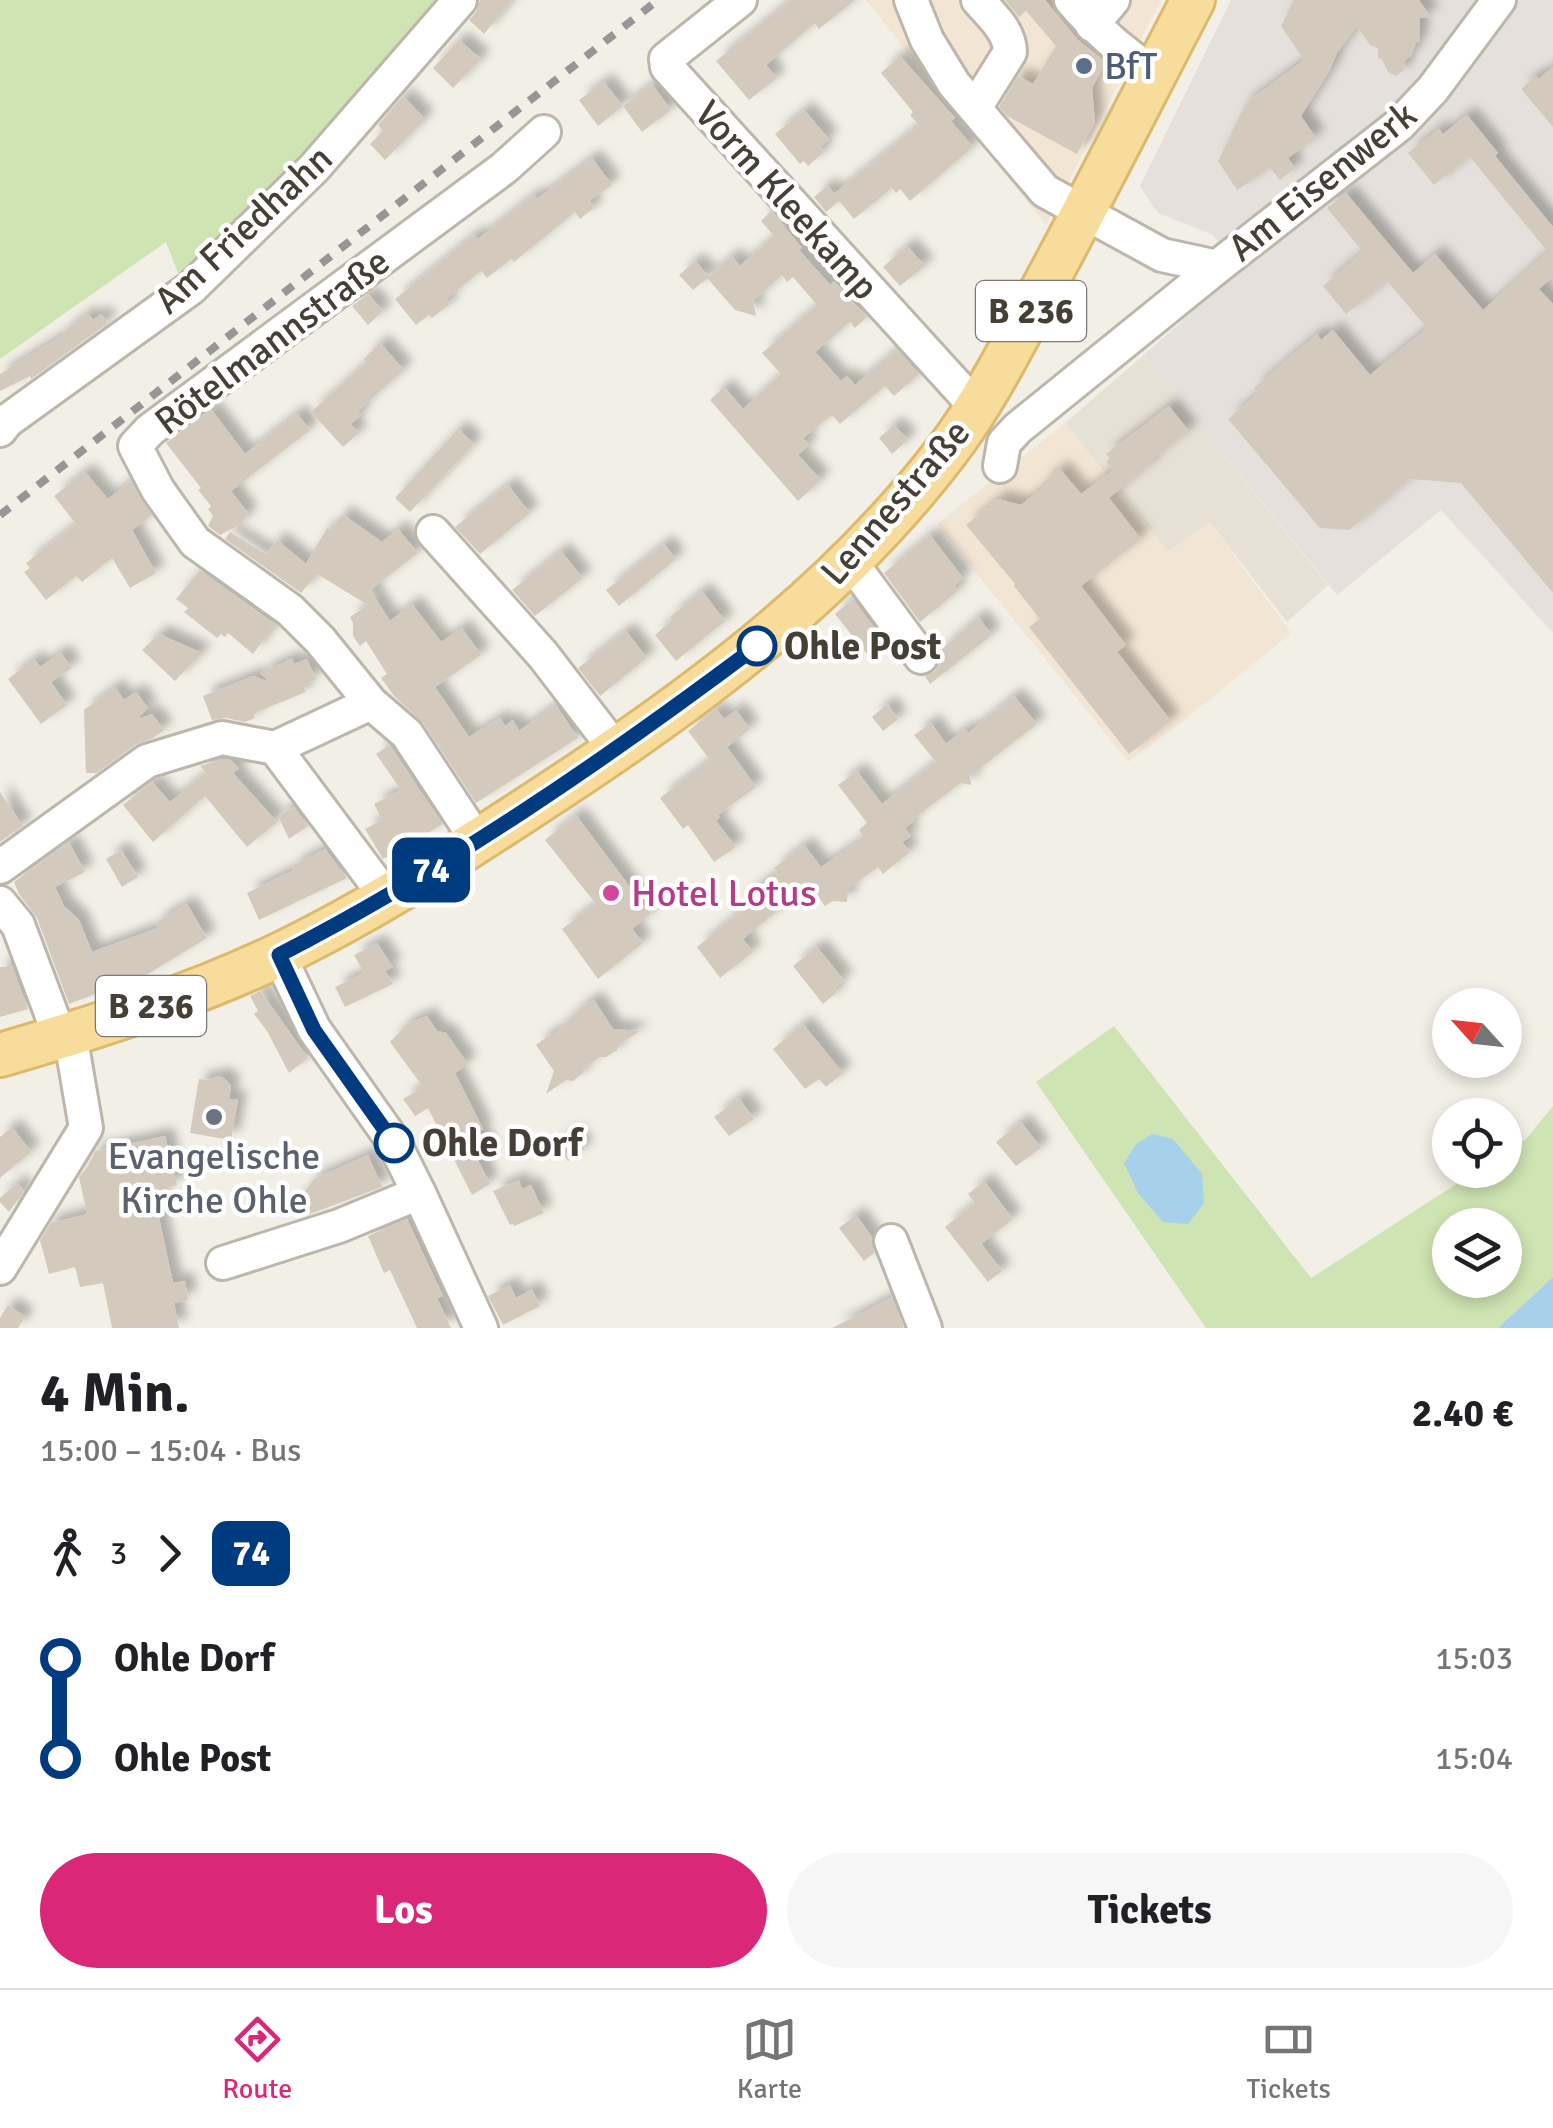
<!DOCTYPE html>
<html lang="de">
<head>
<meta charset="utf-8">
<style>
	body { margin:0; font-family:Signika,sans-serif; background:#f6f6f6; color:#202124; height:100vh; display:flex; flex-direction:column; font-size:38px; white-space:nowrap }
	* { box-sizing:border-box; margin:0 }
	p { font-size:32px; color:#757577 }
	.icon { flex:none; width:55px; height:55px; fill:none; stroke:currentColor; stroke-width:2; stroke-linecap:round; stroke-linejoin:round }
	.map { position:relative; height:1328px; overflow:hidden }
	.panel { display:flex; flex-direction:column; background:#fff; flex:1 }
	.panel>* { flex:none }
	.badge { padding:0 20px; border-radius:15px; font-size:35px; line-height:65px }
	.needle { width:65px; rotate:297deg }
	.controls { position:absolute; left:1432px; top:988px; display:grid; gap:20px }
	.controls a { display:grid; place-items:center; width:90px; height:90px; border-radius:50%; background:#fff; box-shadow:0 5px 15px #0003; font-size:50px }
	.map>.badge { position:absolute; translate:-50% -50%; box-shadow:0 0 0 5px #fff }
	.legs { display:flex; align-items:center; gap:15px; height:110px; padding:0 40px; font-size:32px }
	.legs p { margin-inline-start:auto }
	.headline { display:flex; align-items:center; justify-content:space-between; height:170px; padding:0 40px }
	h1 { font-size:55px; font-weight:700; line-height:75px }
	.primary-button { display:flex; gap:20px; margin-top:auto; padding:20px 40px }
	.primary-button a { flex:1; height:115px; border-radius:60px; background:#db2777; color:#fff; font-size:40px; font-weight:700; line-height:115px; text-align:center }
	.primary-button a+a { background:#f6f6f6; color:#202124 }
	ul { padding:0 40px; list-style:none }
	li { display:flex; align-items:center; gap:35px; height:100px; font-size:38px }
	li i { display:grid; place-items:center; width:15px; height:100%; margin:0 12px; background:currentColor }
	li i::after { content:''; width:25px; height:25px; margin:-12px; border:8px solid; border-radius:50%; background:#fff }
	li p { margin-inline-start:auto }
	li:first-child i { background:linear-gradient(#0000 50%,currentColor 0) }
	li:last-child i { background:linear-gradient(currentColor 50%,#0000 0) }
	.menu { display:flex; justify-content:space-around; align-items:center; height:140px; border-top:2px solid #e0e0e0; background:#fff; font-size:28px; color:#757577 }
	.menu a { display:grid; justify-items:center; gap:5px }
	.menu .selected { color:#db2777 }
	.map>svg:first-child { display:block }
</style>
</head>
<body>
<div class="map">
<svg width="1553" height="1328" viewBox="0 0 1553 1328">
	<defs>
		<filter id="shadow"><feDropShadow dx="9" dy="-9" stdDeviation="5" flood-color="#0004"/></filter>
	</defs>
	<rect width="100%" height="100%" fill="#f2efe7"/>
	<path fill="#e6e0d5" d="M1144 355 1328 585 1287 622 1210 522 1168 552 1065 423Z"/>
	<path fill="#f3e5d3" d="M866 0H1161L1046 225Z
		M1065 423 1168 552 1210 522 1291 633 1188 717 1128 762 937 524Z"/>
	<path fill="#e5e0db" d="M1231 0H1553V633L1441 510 1337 595 1144 355 1240 269 1213 235 1158 213 1140 186Z"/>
	<path fill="#cee4b2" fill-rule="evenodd" d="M0 0H446L183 286 166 242 0 359Z
		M1114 1026 1311 1278 1478 1170H1505V1152L1526 1139 1553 1106V1277L1498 1328H1206L1036 1082ZM1450 1225H1505V1280H1450Z"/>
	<path fill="#a7d0eb" d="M1152 1134 1173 1139 1202 1174 1204 1203 1188 1224 1163 1222 1138 1193 1124 1163 1136 1144Z
		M1553 1277V1328H1498Z"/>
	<path fill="#d3cabd" filter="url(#shadow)" d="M480 0H512L484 34 469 20 476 12Z
		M791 0H855L819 29 815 23 766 65 777 78 749 100 716 61Z
		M1005 0H1045L1078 40 1106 62 1092 88 1095 122 1077 154 1007 116 999 107 1018 76 1033 84 1056 46 1026 11 1019 17Z
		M1294 0H1419L1431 17 1420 18 1419 42 1416 43 1411 56 1405 60 1404 70 1396 76 1388 72 1382 59 1378 58V48L1370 45 1357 26 1337 53 1330 70 1301 116 1316 138 1288 158 1295 168 1280 180 1270 168 1237 190 1218 161 1246 103 1304 60 1281 26Z
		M459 40 481 59 453 88 433 68Z
		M900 56 955 118 951 121 973 147 910 201 900 189 896 193 892 188 854 219 839 201 826 212 814 197 827 186 834 194 919 125 910 115 913 112 881 73Z
		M1553 67V127L1521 89 1536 76 1538 79Z
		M604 82 623 106 598 126 579 100Z
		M652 84 671 110 642 132 623 106Z
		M403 96 425 119 385 160 370 144 383 131 378 125Z
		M804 110 829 139 820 147 824 152 808 166 804 161 800 164 775 134Z
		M1467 115 1498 153 1495 156 1553 227V277L1539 289 1553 304V593L1461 483 1410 479 1349 530 1320 528 1228 419 1258 393 1254 388 1317 334 1321 340 1333 330 1370 375 1427 328 1387 281 1346 314 1323 286 1363 252 1327 208 1346 193 1413 273 1435 254 1483 310 1548 252 1470 157 1434 185 1408 153 1439 129 1443 134Z
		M592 158 612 185 589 201 594 208 580 219 575 212 514 262 511 259 487 278 481 271 446 299 450 304 432 318 429 315 416 325 395 299 474 235 478 239 534 195 537 199Z
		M771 211 802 248 799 250 830 285 834 281 867 317 855 328 850 322 815 352 841 381 847 376 855 385 897 349 919 374 894 396 885 386 840 424 832 415 803 438 809 445 798 455 821 480 798 501 710 400 724 387 743 409 781 374 762 353 817 305 793 277 787 282 782 275 753 301 756 316 735 310 707 278 732 256 740 266 774 236 761 221Z
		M907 246 925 266 900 286 883 267Z
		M695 261 709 277 693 290 679 275Z
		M368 294 383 311 368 325 352 306Z
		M88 314 93 320 101 314 108 323 31 379 30 376 0 391V374L65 334 63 332Z
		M380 343 404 370 358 411 361 415 351 424 359 433 343 447 311 412 367 362 364 359Z
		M1169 406 1189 431 1151 460 1153 462 1109 498 1141 539 1081 586 1126 645 1117 652 1171 721 1129 754 1029 627 1040 619 1014 586 1015 584 966 525 998 499 1021 505 1044 487 1041 484 1060 469 1081 494 1113 470 1106 462 1110 458 1106 454Z
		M211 409 245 454 297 413 310 430 231 491 248 513 241 524 220 535 208 526 213 516 208 509 211 506 198 490 201 488 166 443Z
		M894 425 908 440 892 454 879 438Z
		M458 429 474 444 410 512 395 498Z
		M85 472 108 499 131 481 152 515 132 530 156 573 130 588 112 558 82 582 76 576 46 600 24 572 30 568 26 563 76 524 54 496Z
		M508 485 530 513 480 554 455 527Z
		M342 514 382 542 398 529 418 553 370 590 390 621 412 604 441 642 462 628 481 655 435 687 469 737 500 718 505 726 513 720 519 731 556 705 578 738 476 803 423 723 394 696 381 678 387 674 366 641 360 646 353 636V623L350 617 368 605 317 574 301 593 225 539 230 532 266 554 277 540 306 564 327 528 331 531Z
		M930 535 963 578 954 586 958 591 920 622 884 573Z
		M664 544 676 559 619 606 606 590Z
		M561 551 583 578 535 616 512 590Z
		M200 570 275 624 253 654 228 633 225 637 221 634 217 638 184 612 188 608 176 599Z
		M702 591 725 621 676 661 655 635 672 620 670 617Z
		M853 599 884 641 867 654 835 614Z
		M978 617 992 635 930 684 925 676 934 672 939 666 940 651Z
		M626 631 647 658 600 696 578 668Z
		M159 634 202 653 175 681 142 650Z
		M61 653 72 668 51 682 67 705 41 724 8 679 34 659 40 667Z
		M292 659 294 664 307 659 316 679 303 685 306 692 264 709 254 714 255 718 245 722 226 718 212 720 203 696 253 676 266 681 267 679 260 673Z
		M115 687 124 700 136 692 148 708 137 719 152 714 164 730 153 738 135 745 97 773H86L84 710Z
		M1014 696 1037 724 970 776 971 785 961 783 912 820 914 821 905 828 911 836 902 842 910 852 883 874 878 867 848 889 847 902 833 901 825 906 809 885 743 939 753 952 720 978 697 947 746 907 741 900 777 872 774 868 804 845 821 867 858 842 857 840 863 836 859 830 867 823 838 785 857 771 882 804 936 762 914 735 931 723 946 744 965 729 968 733Z
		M887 704 898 719 883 731 872 717Z
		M716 709 724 719 736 710 750 729 727 747 756 787 718 815 720 817 716 821 736 847 714 862 688 825 683 829 660 798 710 760 688 731Z
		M389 745 443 824 383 859 365 829 382 820 374 804 401 790 376 754Z
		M223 759 231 760 239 769 233 773 277 822 247 847 205 796 153 842 123 805 152 782 170 802 206 773 200 766Z
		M0 792 23 826 0 842Z
		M294 807 308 826 289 839 278 816Z
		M576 815 650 914 632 929 643 943 598 979 562 929 596 904 545 840Z
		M69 842 85 872 55 887 64 906 79 920 92 952 158 928 155 923 187 904 207 938 148 974 69 1004 37 918 19 894 14 882Z
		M325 849 347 878 259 920 247 893 294 870 292 866Z
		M121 850 138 877 122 887 106 859Z
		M377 943 393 967 385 971 393 984 345 1007 335 987 364 973 354 955Z
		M817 947 844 980 834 988 837 992 823 1004 793 966Z
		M12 966 28 1009 0 1017V967Z
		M260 991 308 1058 289 1073 267 1031 254 1014 258 1011 250 996Z
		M594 1000 613 1029 640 1031 618 1045 617 1050 606 1057H600L583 1068V1073L573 1081 566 1080 546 1094 554 1071 536 1045 551 1034 552 1036 582 1007Z
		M427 1016 437 1031 446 1033 468 1064 455 1073 483 1129 479 1131 489 1152 477 1158 490 1184 472 1195 428 1108 415 1116 403 1099 423 1087 390 1042 407 1024Z
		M803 1024 843 1073 826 1087 819 1079 805 1089 773 1049Z
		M218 1076 224 1078 231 1085 229 1099 238 1100 231 1140 190 1133 199 1079 208 1080Z
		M739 1098 754 1119 729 1136 714 1117Z
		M1021 1122 1041 1148 1016 1166 996 1142Z
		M12 1127 31 1152 0 1178V1137Z
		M573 1133 585 1149 568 1161 556 1144Z
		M165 1136 177 1185 162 1189 164 1197 155 1199 173 1283 185 1281 188 1300 174 1303 179 1328H112L103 1283 80 1287 75 1267 49 1274 40 1240 51 1223 87 1214 79 1177 89 1165 95 1151Z
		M368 1155 382 1187 302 1217 296 1203 314 1179Z
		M519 1180 522 1189 531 1185 544 1213 514 1226 513 1224 510 1225 493 1191Z
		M984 1181 1013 1219 981 1244 1002 1271 988 1282 945 1227 975 1203 968 1194Z
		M17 1183 24 1191 9 1212 0 1202V1198Z
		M856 1215 872 1237 874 1253 864 1261 839 1228Z
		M407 1219 443 1296 437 1298 451 1328H417L390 1270 384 1273 368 1236Z
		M510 1285 516 1298 532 1289 540 1306 503 1325 488 1296Z
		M892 1297 904 1328H832L866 1311Z
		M8 1305 25 1317 18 1328H0V1318Z"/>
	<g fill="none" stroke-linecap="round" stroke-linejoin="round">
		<g stroke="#bdb6aa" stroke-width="38">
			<path id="minor" d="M740 0 666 59 667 67 977 408
				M911 0 927 40 954 84 1045 191 1162 255 1217 267
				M1071 0C1096 30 1123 53 1155 74
				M1092 25 1113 0
				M975 108 1010 52C1010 31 991 15 978 0
				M0 430 7 421 191 288 314 168 460 0
				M1000 466 1004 443 1018 428 1217 267 1399 125 1433 89 1499 0
				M433 532 543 655 616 750
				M850 561 921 657
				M275 748 387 898
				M478 842 407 734 371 703 320 640 290 610 195 542 158 490 135 446 150 430 504 168 544 132
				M0 867 147 761 222 738 275 748 371 703
				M0 903 18 925 60 1037
				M279 955 314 1029 393 1141 419 1193 481 1328
				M891 1241 925 1328
				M223 1263 339 1226 419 1193
				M0 1268 86 1128 70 1034"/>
		</g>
		<g stroke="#dcb96b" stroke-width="48">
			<path id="major" d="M0 1055C93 1028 194 996 281 954 386 903 483 838 580 774 716 683 846 583 946 452 985 401 1013 344 1043 288 1095 192 1143 96 1193 0"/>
		</g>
		<use href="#minor" stroke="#fff" stroke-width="32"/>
		<use href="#major" stroke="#f7dc9b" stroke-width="42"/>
		<path stroke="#969696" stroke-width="8" stroke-dasharray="12 12" stroke-linecap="butt" d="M0 515 658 0"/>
	</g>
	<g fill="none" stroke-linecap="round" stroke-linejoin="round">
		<g stroke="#fff" stroke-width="22">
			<path id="line-1" d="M394 1143 314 1030 279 955C448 868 605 760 757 646"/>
		</g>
		<use href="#line-1" stroke="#003b80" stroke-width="15"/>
	</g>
	<circle fill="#5c6f8a" stroke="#fff" stroke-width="4" cx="1084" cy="66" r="10"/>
	<g fill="#fff" stroke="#003b80" stroke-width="5">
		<circle cx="757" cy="646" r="18"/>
		<circle cx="394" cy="1143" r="18"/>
	</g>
	<circle fill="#d1479c" stroke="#fff" stroke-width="4" cx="611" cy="893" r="10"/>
	<circle fill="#6b7280" stroke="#fff" stroke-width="4" cx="214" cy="1117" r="10"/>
	<g text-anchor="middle" stroke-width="9" stroke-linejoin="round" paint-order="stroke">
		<g fill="#fff" stroke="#7d7972" stroke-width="2.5">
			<rect x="976" y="281" width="110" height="60" rx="8"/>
			<rect x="96" y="976" width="110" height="60" rx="8"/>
		</g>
		<g font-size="35" font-weight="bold" fill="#453f36">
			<text x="1031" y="323">B 236</text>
			<text x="151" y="1018">B 236</text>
		</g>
		<g font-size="38" fill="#4e5e75" stroke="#fff" text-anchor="start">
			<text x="1104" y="79">BfT</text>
		</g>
		<g font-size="38" fill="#453f36" stroke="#fff">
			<text transform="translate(1322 181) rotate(-39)" y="13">Am Eisenwerk</text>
			<text transform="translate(787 200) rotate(48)" y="13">Vorm Kleekamp</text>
			<text transform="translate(243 229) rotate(-43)" y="13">Am Friedhahn</text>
			<text transform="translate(272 341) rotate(-37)" y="13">Rötelmannstraße</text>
			<text transform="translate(895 502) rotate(-49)" y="13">Lennestraße</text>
		</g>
		<g font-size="38" font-weight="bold" fill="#453f36" stroke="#fff" text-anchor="start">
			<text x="784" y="659">Ohle Post</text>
			<text x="422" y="1156">Ohle Dorf</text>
		</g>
		<g font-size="38" fill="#b23c85" stroke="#fff" text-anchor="start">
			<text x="631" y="906">Hotel Lotus</text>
		</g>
		<g font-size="38" fill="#5b616d" stroke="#fff">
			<text x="214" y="1169">Evangelische<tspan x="214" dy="44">Kirche Ohle</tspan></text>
		</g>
	</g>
</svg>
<div class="controls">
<a><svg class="needle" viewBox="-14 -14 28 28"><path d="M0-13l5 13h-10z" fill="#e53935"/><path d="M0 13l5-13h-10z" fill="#757577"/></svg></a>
<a><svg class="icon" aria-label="locate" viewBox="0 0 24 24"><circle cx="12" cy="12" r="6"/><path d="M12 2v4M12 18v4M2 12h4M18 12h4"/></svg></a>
<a><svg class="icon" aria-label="layers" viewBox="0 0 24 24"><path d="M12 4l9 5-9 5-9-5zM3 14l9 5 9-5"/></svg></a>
</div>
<b class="badge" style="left:431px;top:870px;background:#003b80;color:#fff">74</b>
</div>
<section class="panel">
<div class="headline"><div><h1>4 Min.</h1><p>15:00 – 15:04 · Bus</p></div><b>2.40 €</b></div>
<div class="legs"><svg class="icon" aria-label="walk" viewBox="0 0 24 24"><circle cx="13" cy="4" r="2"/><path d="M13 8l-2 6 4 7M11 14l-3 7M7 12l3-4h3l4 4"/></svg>3<svg class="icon" aria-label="forward" viewBox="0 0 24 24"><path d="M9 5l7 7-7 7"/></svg><b class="badge" style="background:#003b80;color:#fff">74</b></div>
<ul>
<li><i style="color:#003b80"></i><b>Ohle Dorf</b><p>15:03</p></li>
<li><i style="color:#003b80"></i><b>Ohle Post</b><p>15:04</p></li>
</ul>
<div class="primary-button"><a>Los</a><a>Tickets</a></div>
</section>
<nav class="menu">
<a class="selected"><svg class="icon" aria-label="directions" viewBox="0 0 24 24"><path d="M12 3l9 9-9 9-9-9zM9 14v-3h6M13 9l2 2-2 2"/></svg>Route</a>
<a><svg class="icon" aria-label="map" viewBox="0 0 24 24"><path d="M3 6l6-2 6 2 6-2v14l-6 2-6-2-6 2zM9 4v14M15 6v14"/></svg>Karte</a>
<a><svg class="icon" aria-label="tickets" viewBox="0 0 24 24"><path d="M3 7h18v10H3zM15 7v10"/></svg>Tickets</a>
</nav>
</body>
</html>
